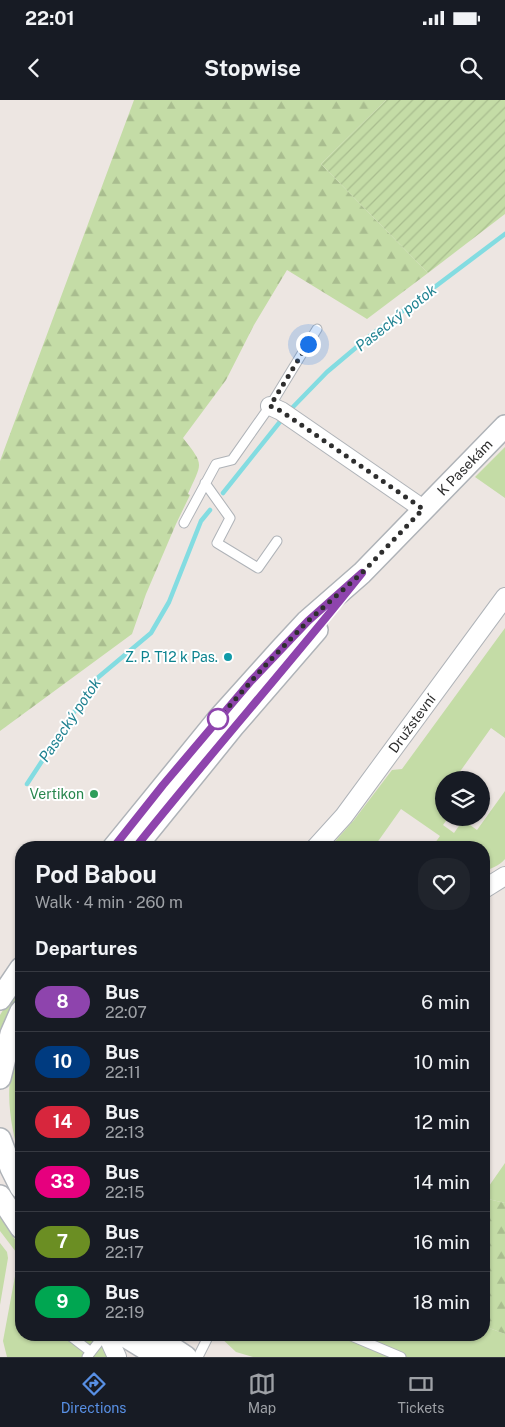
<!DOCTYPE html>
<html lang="en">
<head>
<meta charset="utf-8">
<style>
	body { margin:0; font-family:"Public Sans",sans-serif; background:#20242c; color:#f1f3f6; height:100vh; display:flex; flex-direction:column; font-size:19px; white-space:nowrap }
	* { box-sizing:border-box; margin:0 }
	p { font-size:16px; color:#9ea1a6 }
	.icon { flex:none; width:28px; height:28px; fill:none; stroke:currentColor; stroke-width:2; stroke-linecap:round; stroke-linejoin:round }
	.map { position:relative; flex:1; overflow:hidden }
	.drawer { position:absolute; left:15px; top:741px; width:475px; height:500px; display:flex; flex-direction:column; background:#171b24; border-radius:20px; box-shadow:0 1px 4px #0004 }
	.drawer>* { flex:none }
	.badge { padding:0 10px; border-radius:16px; font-size:18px; line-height:32px }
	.controls { position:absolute; left:435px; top:671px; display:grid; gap:10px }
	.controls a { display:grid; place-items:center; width:55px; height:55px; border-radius:50%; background:#171b24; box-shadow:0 1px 4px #0004; font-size:25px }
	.you { position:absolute; width:25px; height:25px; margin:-12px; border:4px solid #fff; border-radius:50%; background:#1a73e8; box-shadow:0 0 0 8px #1a73e833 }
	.map>.badge { position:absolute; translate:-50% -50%; box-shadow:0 0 0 2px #fff }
	h2 { padding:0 20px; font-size:19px; line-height:45px }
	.round { display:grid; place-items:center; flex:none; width:52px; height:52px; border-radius:20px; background:#20242c }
	.head { display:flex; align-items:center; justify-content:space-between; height:85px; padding:0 20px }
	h1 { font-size:24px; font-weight:700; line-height:38px }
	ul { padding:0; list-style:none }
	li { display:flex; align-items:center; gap:15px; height:60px; padding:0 20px; border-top:1px solid #363941 }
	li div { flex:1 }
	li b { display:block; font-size:19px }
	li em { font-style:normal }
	li .badge { min-width:55px; font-weight:700; text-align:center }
	.status { display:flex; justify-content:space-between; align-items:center; height:35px; padding:0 25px; background:#171b24; direction:ltr }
	.status svg { height:14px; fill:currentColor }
	header { display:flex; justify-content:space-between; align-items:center; height:65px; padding:0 20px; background:#171b24; font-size:22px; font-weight:700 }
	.tab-bar { display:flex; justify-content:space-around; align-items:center; height:70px; border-top:1px solid #363941; background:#171b24; font-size:14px; color:#9ea1a6 }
	.tab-bar a { display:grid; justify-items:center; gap:2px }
	.tab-bar .current { color:#5890e5 }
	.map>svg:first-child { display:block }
</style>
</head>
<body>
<div class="status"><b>22:01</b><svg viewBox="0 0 49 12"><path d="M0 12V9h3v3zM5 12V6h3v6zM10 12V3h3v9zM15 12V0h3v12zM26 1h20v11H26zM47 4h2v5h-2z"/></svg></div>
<header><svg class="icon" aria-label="back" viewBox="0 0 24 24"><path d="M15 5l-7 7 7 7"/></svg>Stopwise<svg class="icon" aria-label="search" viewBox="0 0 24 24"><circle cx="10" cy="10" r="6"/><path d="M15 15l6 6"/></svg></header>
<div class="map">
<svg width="505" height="1257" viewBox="0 0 505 1257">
	<defs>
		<pattern id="forest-firs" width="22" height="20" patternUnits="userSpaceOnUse" patternTransform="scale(1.25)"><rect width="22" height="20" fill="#c4dca6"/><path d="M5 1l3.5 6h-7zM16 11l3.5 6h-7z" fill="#a9bd8f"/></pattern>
		<pattern id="garden-furrows" width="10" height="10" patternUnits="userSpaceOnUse" patternTransform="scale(1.25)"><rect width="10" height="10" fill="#c4dca6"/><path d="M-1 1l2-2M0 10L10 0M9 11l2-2" fill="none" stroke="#a9bd8f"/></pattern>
	</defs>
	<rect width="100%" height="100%" fill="#ede6e2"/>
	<path fill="#c4dca6" d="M505 347V398L475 377Z
		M505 528V638L491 628 454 680H444V695L438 703 444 707V718H448L443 725 454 733 463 720 477 730 505 691V759C499 766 491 768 484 772V748L432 747 440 736 401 709 374 747H330L354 720 392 670 402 669Z
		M21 881V892L0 942V915Z
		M21 934V1061C12 1032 6 1002 11 972 12 959 18 946 21 934Z
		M505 1063V1103L484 1098V1086H489Z
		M0 1116 21 1149V1235H98L112 1257H7L3 1241 18 1160 16 1152 0 1131Z
		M0 1143 7 1152 8 1158 0 1205Z
		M484 1226 505 1234V1257H253L236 1252 218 1235H484Z"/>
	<path fill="url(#forest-firs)" d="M134 0H386L321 64 428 173 367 219 287 170 254 225 226 280 183 338C205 366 202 362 188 394L190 395 176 424 146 494 132 534 0 631V361Z
		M484 1098 505 1103V1234L484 1226Z"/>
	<path fill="url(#garden-furrows)" d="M386 0H505V114L428 173 321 64Z"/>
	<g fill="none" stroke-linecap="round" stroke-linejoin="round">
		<path stroke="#83dce1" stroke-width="4.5" d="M292 308 327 272 371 235 505 134
			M223 393 283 318
			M27 684 95 580 151 533 169 502 201 421 210 410"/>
		<g stroke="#afb3b8" stroke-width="11">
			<path id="service" d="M205 383 230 418 217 443 258 468 277 441
				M184 423 216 364 232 360 270 306 317 229
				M69 1235 91 1252
				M349 1235 401 1257
				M87 1257 101 1239 108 1237
				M198 1257 209 1235"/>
		</g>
		<g stroke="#afb3b8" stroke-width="20">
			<g id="minor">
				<path d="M270 306 281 311 423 409"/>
				<path id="s1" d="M315 748 344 716 505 497"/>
				<path d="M484 789 505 776"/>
				<path d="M107 1235 117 1257"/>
			</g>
		</g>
		<g stroke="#afb3b8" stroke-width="24">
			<g id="tertiary">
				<path id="s2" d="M113 748 218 619 280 550 307 521 362 473 505 326"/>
				<path d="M135 748 233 627 317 530"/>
				<path d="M0 899 21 868"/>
				<path d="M0 978 11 934 21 911"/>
				<path d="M0 1039 11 1068 21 1088"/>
				<path d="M0 1096 21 1128"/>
				<path d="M123 1235 159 1257"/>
				<path d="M153 1235 186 1257"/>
			</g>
		</g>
		<use href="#service" stroke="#fff" stroke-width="9"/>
		<use href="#minor" stroke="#fff" stroke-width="18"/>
		<use href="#tertiary" stroke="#fff" stroke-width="21"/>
	</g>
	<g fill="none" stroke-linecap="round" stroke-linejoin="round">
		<g stroke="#fff" stroke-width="11">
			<path id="line" d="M113 748 163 685 251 581 308 521 362 473C288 566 209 655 135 748"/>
		</g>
		<use href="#line" stroke="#8e44ad" stroke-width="8"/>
		<path stroke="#2e2e2e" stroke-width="5" stroke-dasharray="0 9" d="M218 619 262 569 308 521 362 473 423 409 281 311 270 306 308 244"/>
	</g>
	<circle fill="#0f9aa8" stroke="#fff" stroke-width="2" cx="228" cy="557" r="5"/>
	<circle fill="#fff" stroke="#8e44ad" stroke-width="2.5" cx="218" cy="619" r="10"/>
	<circle fill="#2e9e5b" stroke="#fff" stroke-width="2" cx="94" cy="694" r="5"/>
	<g text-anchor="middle" stroke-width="4" stroke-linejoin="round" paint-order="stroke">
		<g font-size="14" fill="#2e2e2e" stroke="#fff">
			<text dy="5" stroke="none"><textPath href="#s2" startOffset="519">K Pasekám</textPath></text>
			<text dy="5" stroke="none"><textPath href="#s1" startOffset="158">Družstevní</textPath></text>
		</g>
		<g font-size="14" fill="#0d838f" stroke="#fff" text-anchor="end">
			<text x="218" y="562">Z. P. T12 k Pas.</text>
		</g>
		<g font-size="14" fill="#27864d" stroke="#fff" text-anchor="end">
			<text x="84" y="699">Vertikon</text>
		</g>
		<g font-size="15" font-style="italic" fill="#1f8291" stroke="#fff">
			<text transform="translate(396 218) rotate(-38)" y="5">Pasecký potok</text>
			<text transform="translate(70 620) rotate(-56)" y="5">Pasecký potok</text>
		</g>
	</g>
</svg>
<div class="controls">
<a><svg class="icon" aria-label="layers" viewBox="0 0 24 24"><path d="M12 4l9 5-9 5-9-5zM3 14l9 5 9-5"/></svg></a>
</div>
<div class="you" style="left:308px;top:244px"></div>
<section class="drawer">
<div class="head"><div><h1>Pod Babou</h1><p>Walk · 4 min · 260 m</p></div><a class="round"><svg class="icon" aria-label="heart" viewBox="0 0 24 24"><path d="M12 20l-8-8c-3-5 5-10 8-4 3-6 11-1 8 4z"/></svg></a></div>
<h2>Departures</h2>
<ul>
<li><span class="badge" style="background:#8e44ad;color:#fff">8</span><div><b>Bus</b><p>22:07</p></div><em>6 min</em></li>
<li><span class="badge" style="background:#003b80;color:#fff">10</span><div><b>Bus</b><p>22:11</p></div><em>10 min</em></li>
<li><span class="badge" style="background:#d7263d;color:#fff">14</span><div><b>Bus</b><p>22:13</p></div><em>12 min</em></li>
<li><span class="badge" style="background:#e6007e;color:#fff">33</span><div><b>Bus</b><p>22:15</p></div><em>14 min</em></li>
<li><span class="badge" style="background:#6b8e23;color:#fff">7</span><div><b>Bus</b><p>22:17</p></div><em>16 min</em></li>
<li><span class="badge" style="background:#00a651;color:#fff">9</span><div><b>Bus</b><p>22:19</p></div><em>18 min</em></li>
</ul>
</section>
</div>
<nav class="tab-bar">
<a class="current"><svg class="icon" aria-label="directions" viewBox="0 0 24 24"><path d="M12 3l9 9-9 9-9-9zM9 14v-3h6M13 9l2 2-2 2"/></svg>Directions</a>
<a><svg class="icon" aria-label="map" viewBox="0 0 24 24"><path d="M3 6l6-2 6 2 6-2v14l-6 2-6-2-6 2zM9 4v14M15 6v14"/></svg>Map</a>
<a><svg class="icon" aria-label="tickets" viewBox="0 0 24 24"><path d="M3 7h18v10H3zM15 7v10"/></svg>Tickets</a>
</nav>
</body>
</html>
